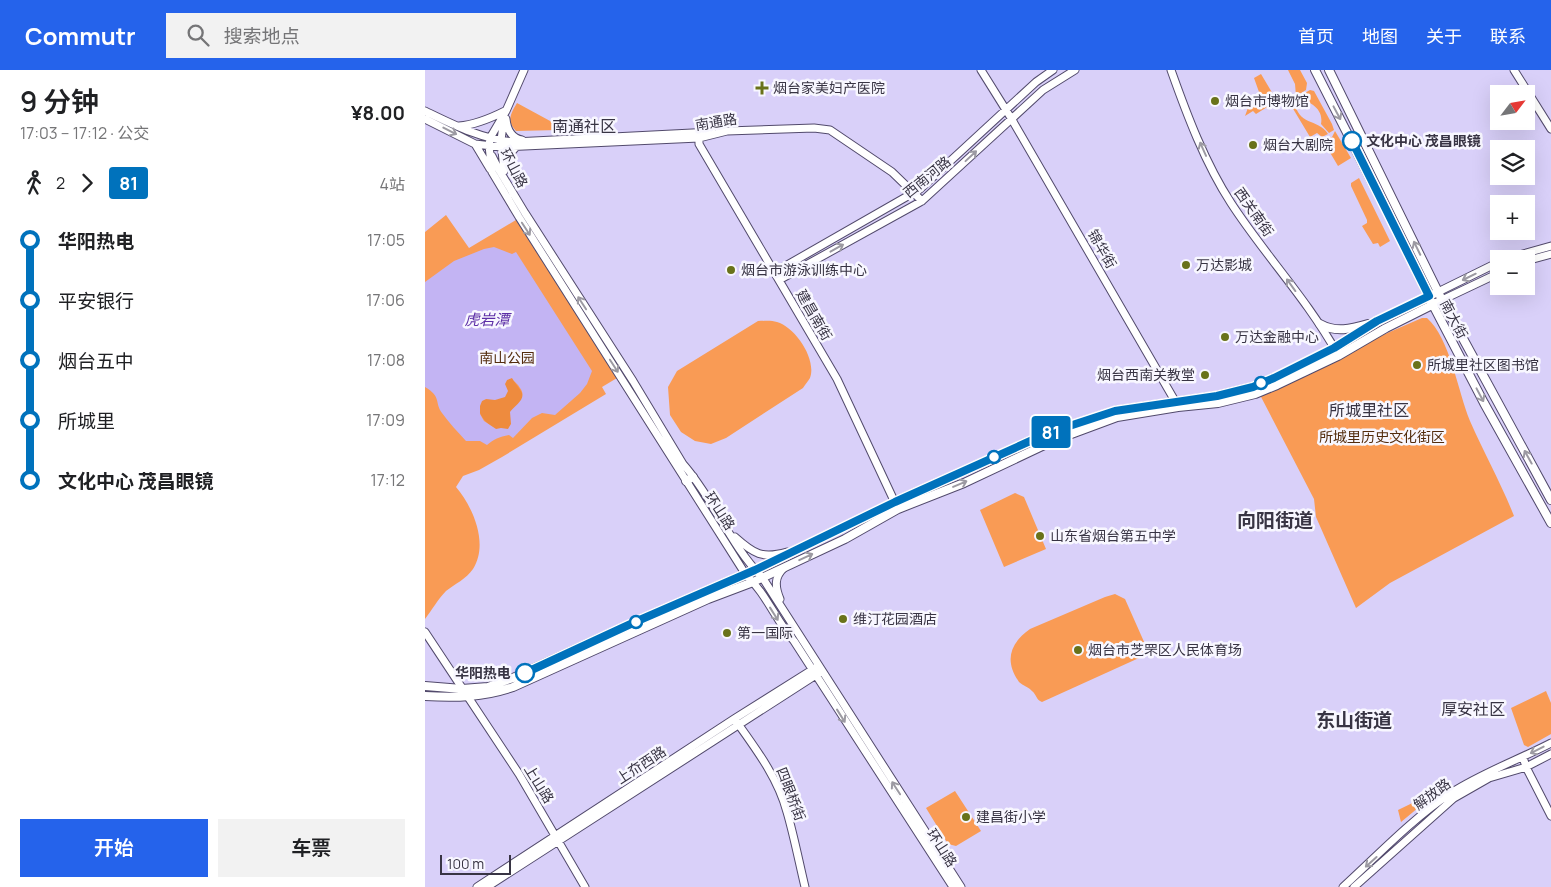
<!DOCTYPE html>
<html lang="zh">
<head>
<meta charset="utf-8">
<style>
	body { margin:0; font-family:Manrope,"Noto Sans SC",sans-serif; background:#f2f2f2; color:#202124; height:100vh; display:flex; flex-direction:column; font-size:19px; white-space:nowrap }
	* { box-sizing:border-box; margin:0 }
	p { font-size:16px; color:#757577 }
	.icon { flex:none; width:28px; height:28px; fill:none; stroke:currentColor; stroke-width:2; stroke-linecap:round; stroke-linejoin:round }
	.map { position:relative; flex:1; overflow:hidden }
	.sheet { display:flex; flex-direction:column; background:#fff; width:425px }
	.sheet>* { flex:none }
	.badge { padding:0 10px; border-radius:4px; font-size:18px; line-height:32px }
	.needle { width:32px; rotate:59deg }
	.fabs { position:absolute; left:1065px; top:15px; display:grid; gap:10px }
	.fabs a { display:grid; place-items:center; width:45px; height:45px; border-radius:0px; background:#fff; box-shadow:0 5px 20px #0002; font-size:25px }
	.scale { position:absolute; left:15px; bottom:12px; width:71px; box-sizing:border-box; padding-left:5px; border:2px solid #383444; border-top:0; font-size:14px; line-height:18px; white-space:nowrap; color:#383444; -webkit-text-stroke:4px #f8f7ff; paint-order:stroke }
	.map>.badge { position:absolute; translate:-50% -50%; box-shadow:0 0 0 2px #fff }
	.legs { display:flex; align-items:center; gap:8px; height:55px; padding:0 20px; font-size:16px }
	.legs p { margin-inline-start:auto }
	.head { display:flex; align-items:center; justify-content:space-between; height:85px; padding:0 20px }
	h1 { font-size:28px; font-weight:600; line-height:38px }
	.cta { display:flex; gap:10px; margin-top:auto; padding:10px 20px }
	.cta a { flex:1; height:58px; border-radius:0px; background:#2563eb; color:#fff; font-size:20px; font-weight:600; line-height:58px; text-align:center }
	.cta a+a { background:#f2f2f2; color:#202124 }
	ul { padding:0 20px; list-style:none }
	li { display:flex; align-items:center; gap:18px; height:60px; font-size:19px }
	li i { display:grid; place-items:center; width:8px; height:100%; margin:0 6px; background:currentColor }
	li i::after { content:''; width:12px; height:12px; margin:-6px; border:4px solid; border-radius:50%; background:#fff }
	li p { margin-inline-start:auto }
	li:first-child i { background:linear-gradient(#0000 50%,currentColor 0) }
	li:last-child i { background:linear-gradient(currentColor 50%,#0000 0) }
	header { display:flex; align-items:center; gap:30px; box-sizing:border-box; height:70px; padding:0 25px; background:#2563eb; color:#fff }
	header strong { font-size:24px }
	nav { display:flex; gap:28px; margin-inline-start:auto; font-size:18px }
	.search { width:350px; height:45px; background:#f2f2f2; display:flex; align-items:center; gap:12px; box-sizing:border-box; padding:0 18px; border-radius:0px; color:#757577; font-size:19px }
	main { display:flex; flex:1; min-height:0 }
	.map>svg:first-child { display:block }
</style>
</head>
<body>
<header>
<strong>Commutr</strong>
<div class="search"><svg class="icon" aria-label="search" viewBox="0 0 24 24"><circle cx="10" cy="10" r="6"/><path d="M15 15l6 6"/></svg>搜索地点</div>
<nav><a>首页</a><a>地图</a><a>关于</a><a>联系</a></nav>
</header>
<main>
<section class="sheet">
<div class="head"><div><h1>9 分钟</h1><p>17:03 – 17:12 · 公交</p></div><b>¥8.00</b></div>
<div class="legs"><svg class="icon" aria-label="walk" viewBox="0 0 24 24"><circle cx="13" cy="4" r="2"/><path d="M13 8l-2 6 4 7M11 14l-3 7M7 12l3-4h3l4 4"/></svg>2<svg class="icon" aria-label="forward" viewBox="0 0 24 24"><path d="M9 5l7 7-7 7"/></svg><b class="badge" style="background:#0072bc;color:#fff">81</b><p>4站</p></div>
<ul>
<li><i style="color:#0072bc"></i><b>华阳热电</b><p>17:05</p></li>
<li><i style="color:#0072bc"></i><span>平安银行</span><p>17:06</p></li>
<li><i style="color:#0072bc"></i><span>烟台五中</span><p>17:08</p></li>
<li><i style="color:#0072bc"></i><span>所城里</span><p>17:09</p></li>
<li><i style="color:#0072bc"></i><b>文化中心 茂昌眼镜</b><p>17:12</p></li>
</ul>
<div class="cta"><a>开始</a><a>车票</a></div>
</section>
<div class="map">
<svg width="1126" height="817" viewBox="0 0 1126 817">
	<rect width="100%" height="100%" fill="#d9d0f9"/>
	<path fill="#f99b55" d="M863 0H875L882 13 881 20 871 26 870 14Z
		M836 4 852 31 831 44 828 41 820 46 824 35H828L835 31 834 22 829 8Z
		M885 20 889 21 907 54 909 60 904 63 896 54C899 38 884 31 871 28Z
		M869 29C873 58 892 47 903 64L897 67 892 63 885 67 864 32Z
		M92 33 138 58 134 60 91 61C81 51 86 43 92 33Z
		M910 61 926 88 913 96 897 69 907 67Z
		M934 108 965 171 955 177 953 173 948 174 937 156 942 153V150L926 116V113Z
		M21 145 44 178 91 150 192 308 177 317 181 324 77 387 54 400 38 406 31 417C48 437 64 474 48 499 41 509 30 514 21 521 13 529 7 540 0 549V162Z
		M997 248H1002C1025 268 1033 322 1045 351 1059 383 1076 413 1089 446L965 513 931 538 891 447 889 429 835 325 960 264Z
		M333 251C339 251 346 250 352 252 370 257 392 289 385 308 383 311 380 315 378 318L301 368 286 374 270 371 256 362 245 345 243 317 252 301Z
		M590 423 599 427 621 479 579 497 555 440Z
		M690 524 700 529 720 574 719 583 714 588 617 632C611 630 612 625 607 621 604 617 598 616 594 612 579 591 585 573 605 559L680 527Z
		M1121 621 1126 633V664L1103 677 1099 675 1086 638Z
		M530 721 556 761 531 776 523 774 501 738Z
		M1008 723 1005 728 976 752 973 740Z"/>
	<path fill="#ee8b3e" d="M87 308C95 321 106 327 88 339L86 354 83 359C80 359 73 360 71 359 62 355 48 341 57 331 60 328 75 328 80 327V314L82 310Z"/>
	<path fill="#c3b4f3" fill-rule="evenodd" d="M69 177 87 184 91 182 167 301 162 314 155 323 130 345 117 343 107 348 88 368 84 365C74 367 69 369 62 375L55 371H41C33 362 24 353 17 343 9 332 17 327 0 317V212L29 191 59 179ZM87 308C89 312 93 314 95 318 103 329 90 335 85 342L86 354 83 359 76 358 71 359 59 351 55 344V336L57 331 61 329 70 330 80 327 83 321 80 314 82 310Z"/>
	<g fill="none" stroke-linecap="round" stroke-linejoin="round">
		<g stroke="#524a6c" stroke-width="9">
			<path id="secondary" d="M99 0 81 41 65 68 64 76 67 102 94 147 321 505C341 523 351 551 369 571L528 817
				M556 0 586 48 750 331
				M746 0C762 45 780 93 806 133 839 184 882 229 912 283
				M1089 0 1126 59
				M0 41C29 55 56 69 89 72L287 62
				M79 48 76 70 79 101
				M0 49 50 74 76 77 274 68 302 61 389 58 405 60 467 102 497 131
				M81 49C82 59 86 68 97 70
				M34 56C50 55 66 48 80 41
				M274 68V74L412 309 472 437
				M50 74 65 99
				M67 86 74 100 100 143 208 311 258 394C289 429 305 475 337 507L536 817
				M80 96 83 86 91 77
				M1080 189 1126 176
				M1101 191 1126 184
				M350 202 495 119 611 12 628 0
				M354 210 497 131 618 20 650 0
				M1013 222 1074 192
				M1017 230 1074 203
				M310 467C329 484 337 489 362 482
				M355 529C350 517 349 507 359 498
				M0 562 94 704 160 817
				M311 651C331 679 353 708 362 742 369 766 374 792 380 817
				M1098 687 1101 697 1126 746
				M52 817 309 649 390 598
				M62 817 394 603
				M918 817C952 786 988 748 1026 723 1057 703 1093 690 1126 673
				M929 817 1029 728 1064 708 1101 697 1126 684"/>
		</g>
		<g stroke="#524a6c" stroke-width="10">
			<path id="primary" d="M890 0 969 155 1008 235 1059 333 1126 453
				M904 0 1017 230 1126 430
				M895 254C911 263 926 259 943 254
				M261 411 268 407
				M0 616 37 619 63 617 88 608 210 552 330 500 470 432 623 363 690 341 792 326 828 317 849 308 909 278 952 251 1013 222
				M0 626C31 628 59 627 88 617L283 529 328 512 420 469 473 439 539 413 630 370 692 347 753 337 793 333 830 324 852 315 913 286 961 258 1017 230"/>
		</g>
		<use href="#secondary" stroke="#fff" stroke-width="7"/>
		<use href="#primary" stroke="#fff" stroke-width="8"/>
	</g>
	<defs><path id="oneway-shaft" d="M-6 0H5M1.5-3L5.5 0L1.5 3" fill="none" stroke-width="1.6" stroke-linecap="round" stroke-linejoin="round" transform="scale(1.25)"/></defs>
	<g stroke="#9c9aa2">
		<use href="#oneway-shaft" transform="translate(912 43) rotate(62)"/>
		<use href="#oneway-shaft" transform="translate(25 61) rotate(27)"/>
		<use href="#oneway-shaft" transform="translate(778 79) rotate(-114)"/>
		<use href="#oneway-shaft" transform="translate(546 86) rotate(-43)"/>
		<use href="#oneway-shaft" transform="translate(101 159) rotate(57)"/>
		<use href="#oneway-shaft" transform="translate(412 178) rotate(-29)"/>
		<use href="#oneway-shaft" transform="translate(992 178) rotate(-116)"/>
		<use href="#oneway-shaft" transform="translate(1044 207) rotate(154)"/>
		<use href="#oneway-shaft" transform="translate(866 215) rotate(-126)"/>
		<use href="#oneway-shaft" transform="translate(157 233) rotate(-123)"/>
		<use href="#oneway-shaft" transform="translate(189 296) rotate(57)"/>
		<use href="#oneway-shaft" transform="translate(1055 325) rotate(62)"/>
		<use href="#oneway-shaft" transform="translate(1103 387) rotate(-119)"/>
		<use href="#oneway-shaft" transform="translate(535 414) rotate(-23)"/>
		<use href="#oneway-shaft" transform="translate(381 487) rotate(-25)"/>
		<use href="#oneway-shaft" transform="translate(349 544) rotate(58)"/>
		<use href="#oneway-shaft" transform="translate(416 646) rotate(58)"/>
		<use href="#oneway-shaft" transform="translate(1112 680) rotate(153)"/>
		<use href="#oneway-shaft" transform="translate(471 718) rotate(-123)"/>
		<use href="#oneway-shaft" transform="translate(946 792) rotate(138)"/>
	</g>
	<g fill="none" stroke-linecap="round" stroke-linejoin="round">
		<g stroke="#fff" stroke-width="11">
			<path id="line-1" d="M100 603 210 552 330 500 470 432 623 363 690 341 792 326 828 317 849 308 909 278 952 251 1004 226 927 71"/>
		</g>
		<use href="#line-1" stroke="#0072bc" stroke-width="8"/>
	</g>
	<g fill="#69721a" stroke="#f8f7ff" stroke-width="2">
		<path d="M334.5 10.5h5v5h5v5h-5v5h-5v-5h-5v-5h5z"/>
		<circle cx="790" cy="31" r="5"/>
		<circle cx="828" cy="75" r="5"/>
		<circle cx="761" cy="195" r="5"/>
		<circle cx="306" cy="200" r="5"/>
		<circle cx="800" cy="267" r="5"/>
		<circle cx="992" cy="295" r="5"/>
		<circle cx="780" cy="305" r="5"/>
		<circle cx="615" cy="466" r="5"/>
		<circle cx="418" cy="549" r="5"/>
		<circle cx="302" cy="563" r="5"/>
		<circle cx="653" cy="580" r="5"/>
		<circle cx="541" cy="747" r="5"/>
	</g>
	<g fill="#fff" stroke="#0072bc" stroke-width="2.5">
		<circle cx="927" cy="71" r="9"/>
		<circle cx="836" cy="313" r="6"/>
		<circle cx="569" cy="387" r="6"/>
		<circle cx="211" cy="552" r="6"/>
		<circle cx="100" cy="603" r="9"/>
	</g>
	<g text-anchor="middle" stroke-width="5" stroke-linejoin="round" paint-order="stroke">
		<g font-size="14" fill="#383444" stroke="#f8f7ff" text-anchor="start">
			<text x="348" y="23">烟台家美妇产医院</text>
			<text x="800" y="36">烟台市博物馆</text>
			<text x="838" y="80">烟台大剧院</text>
			<text x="771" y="200">万达影城</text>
			<text x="316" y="205">烟台市游泳训练中心</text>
			<text x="810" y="272">万达金融中心</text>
			<text x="1002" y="300">所城里社区图书馆</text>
			<text x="770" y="310" text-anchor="end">烟台西南关教堂</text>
			<text x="625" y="471">山东省烟台第五中学</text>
			<text x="428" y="554">维汀花园酒店</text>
			<text x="312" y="568">第一国际</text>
			<text x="663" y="585">烟台市芝罘区人民体育场</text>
			<text x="551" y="752">建昌街小学</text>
		</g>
		<g font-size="14" fill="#383444" stroke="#f8f7ff">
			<text transform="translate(291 52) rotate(-9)" y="5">南通路</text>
			<text transform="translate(89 98) rotate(62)" y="5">环山路</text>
			<text transform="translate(502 107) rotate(-39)" y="5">西南河路</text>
			<text transform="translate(829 142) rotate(55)" y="5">西关南街</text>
			<text transform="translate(677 179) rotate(60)" y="5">锦华街</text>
			<text transform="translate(389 245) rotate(60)" y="5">建昌南街</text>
			<text transform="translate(1029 249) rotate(62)" y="5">南大街</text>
			<text transform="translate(295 441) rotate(57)" y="5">环山路</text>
			<text transform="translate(216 695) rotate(-33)" y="5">上夼西路</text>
			<text transform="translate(114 714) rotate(58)" y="5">上山路</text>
			<text transform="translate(366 724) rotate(69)" y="5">四眼桥街</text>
			<text transform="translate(1007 724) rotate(-36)" y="5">解放路</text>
			<text transform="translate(517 778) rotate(57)" y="5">环山路</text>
		</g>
		<g font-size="14" font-weight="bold" fill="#383444" stroke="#f8f7ff" text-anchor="start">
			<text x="941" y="76">文化中心 茂昌眼镜</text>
			<text x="86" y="608" text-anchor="end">华阳热电</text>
		</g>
		<g font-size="14" fill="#532c0d" stroke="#f8f7ff">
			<text x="82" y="293">南山公园</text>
			<text x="957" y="372">所城里历史文化街区</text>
		</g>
		<g font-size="15" font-style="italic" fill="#5c2ea6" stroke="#f8f7ff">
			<text x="62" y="255">虎岩潭</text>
		</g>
		<g font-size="16" fill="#383444" stroke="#f8f7ff">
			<text x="159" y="62">南通社区</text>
			<text x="944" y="346">所城里社区</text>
			<text x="1048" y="645">厚安社区</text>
		</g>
		<g font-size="19" font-weight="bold" fill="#383444" stroke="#f8f7ff">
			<text x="850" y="457">向阳街道</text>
			<text x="929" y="657">东山街道</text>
		</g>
	</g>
</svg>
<div class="fabs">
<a><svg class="needle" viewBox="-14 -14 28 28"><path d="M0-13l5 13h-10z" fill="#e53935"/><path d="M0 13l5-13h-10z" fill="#757577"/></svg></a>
<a><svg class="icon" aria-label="layers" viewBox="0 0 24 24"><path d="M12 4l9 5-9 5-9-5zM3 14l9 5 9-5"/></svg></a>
<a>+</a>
<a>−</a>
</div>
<div class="scale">100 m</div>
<b class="badge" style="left:626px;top:362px;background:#0072bc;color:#fff">81</b>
</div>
</main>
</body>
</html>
